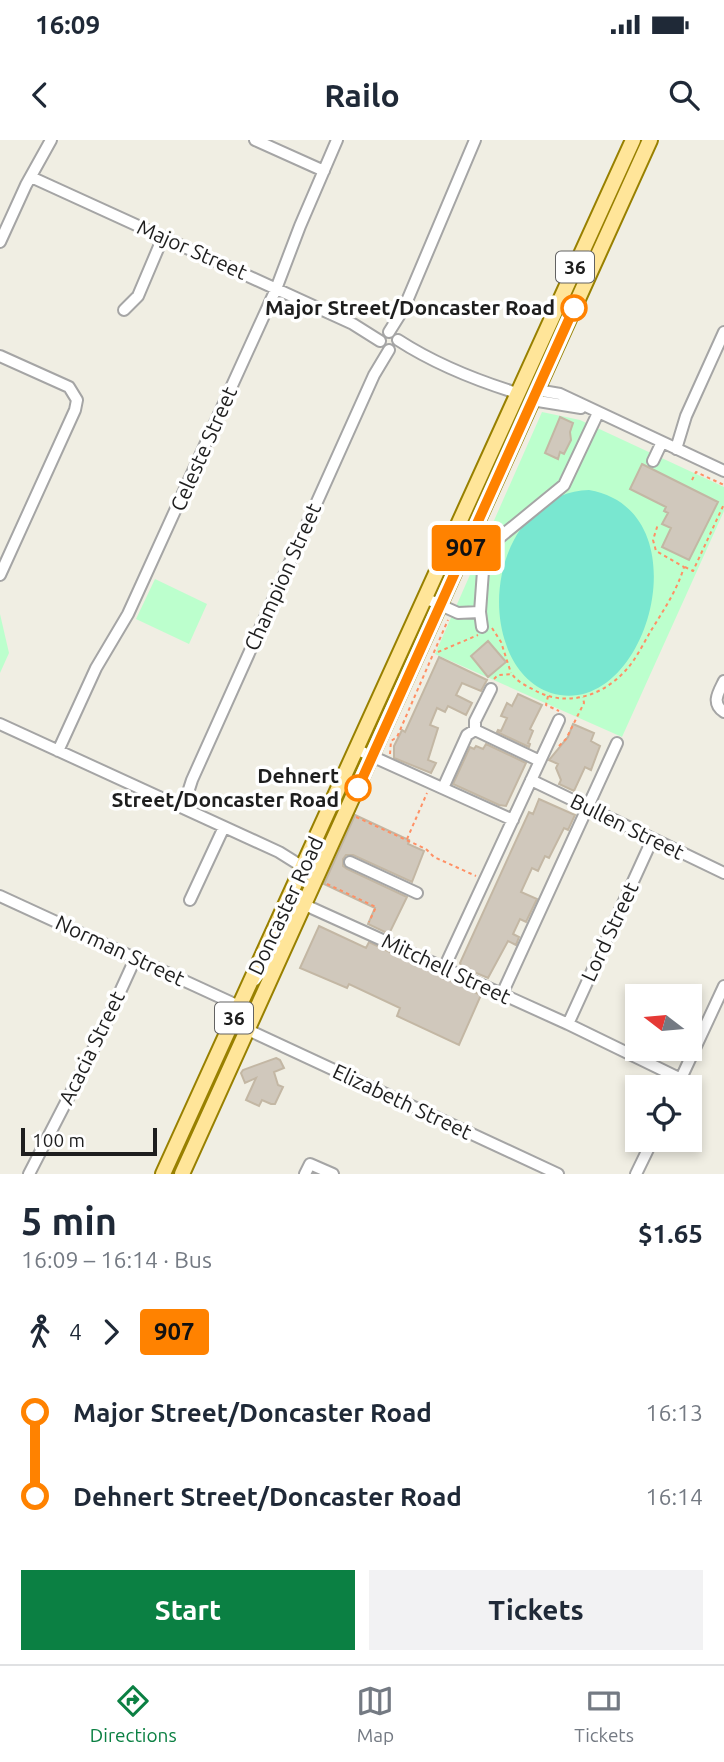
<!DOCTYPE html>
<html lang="en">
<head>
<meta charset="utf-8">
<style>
	body { margin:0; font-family:Ubuntu,sans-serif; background:#f2f2f3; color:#1f2937; height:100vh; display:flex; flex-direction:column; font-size:26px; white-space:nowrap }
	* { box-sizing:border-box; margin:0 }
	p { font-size:23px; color:#747a83 }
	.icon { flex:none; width:38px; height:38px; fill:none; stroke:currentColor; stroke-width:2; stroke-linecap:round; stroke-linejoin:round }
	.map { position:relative; height:1034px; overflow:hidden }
	.side { display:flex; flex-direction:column; background:#fff; flex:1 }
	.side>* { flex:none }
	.badge { padding:0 14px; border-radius:5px; font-size:24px; line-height:46px }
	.needle { width:46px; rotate:286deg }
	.fabs { position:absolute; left:625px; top:844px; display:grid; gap:14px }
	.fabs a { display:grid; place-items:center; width:77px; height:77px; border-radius:0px; background:#fff; box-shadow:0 4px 10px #0003; font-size:35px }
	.scale { position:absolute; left:21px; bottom:18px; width:136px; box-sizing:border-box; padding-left:7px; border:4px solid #1e1e1e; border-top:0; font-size:19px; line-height:24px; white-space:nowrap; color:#1e1e1e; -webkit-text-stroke:5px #fff; paint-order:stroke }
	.map>.badge { position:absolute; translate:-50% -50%; box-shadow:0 0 0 4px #fff }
	.legs { display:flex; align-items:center; gap:10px; height:77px; padding:0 21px; font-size:23px }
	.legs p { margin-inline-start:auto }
	.head { display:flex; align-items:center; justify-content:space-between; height:119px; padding:0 21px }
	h1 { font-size:38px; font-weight:700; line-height:52px }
	.cta { display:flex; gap:14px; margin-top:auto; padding:14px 21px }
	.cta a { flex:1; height:80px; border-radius:0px; background:#0b8043; color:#fff; font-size:28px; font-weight:700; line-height:80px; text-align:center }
	.cta a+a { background:#f2f2f3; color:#1f2937 }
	ul { padding:0 21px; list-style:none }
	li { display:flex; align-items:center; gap:24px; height:84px; font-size:26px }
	li i { display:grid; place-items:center; width:10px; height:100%; margin:0 9px; background:currentColor }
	li i::after { content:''; width:18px; height:18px; margin:-9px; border:5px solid; border-radius:50%; background:#fff }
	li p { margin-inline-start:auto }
	li:first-child i { background:linear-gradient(#0000 50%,currentColor 0) }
	li:last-child i { background:linear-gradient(currentColor 50%,#0000 0) }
	.status { display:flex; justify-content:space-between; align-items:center; height:49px; padding:0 35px; background:#fff; direction:ltr }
	.status svg { height:19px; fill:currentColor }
	header { display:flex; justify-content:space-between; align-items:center; height:91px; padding:0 21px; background:#fff; font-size:32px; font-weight:700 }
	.tabs { display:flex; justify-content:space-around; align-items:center; height:98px; border-top:2px solid #e0e1e3; background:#fff; font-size:19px; color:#747a83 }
	.tabs a { display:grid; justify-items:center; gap:4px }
	.tabs .active { color:#0b8043 }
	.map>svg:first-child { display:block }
</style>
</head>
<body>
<div class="status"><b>16:09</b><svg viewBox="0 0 49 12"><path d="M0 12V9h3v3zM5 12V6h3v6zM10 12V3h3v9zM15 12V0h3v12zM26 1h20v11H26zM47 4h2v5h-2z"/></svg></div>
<header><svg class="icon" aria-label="back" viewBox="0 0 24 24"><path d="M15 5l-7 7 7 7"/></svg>Railo<svg class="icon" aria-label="search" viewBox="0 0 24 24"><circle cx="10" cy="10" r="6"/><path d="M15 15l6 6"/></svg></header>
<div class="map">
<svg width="724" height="1034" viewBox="0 0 724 1034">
	<rect width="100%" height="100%" fill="#f0eee3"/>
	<path fill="#bcffcd" d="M542 272 580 280 724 347V371L622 597 435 514Z
		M155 439 207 464 189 504 136 479Z
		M0 474 9 513 0 533Z"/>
	<path fill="#79e7d0" d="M589 350C706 370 647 582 551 553 529 546 513 526 506 504 484 442 515 353 589 350Z"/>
	<path fill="#d0c8bc" stroke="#c3b7a4" stroke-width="2" d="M560 277 573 283 570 292 571 300 564 314 560 312 558 319 545 313Z
		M642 324 718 362 689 420 662 407 671 388 662 384 668 373 664 371 666 367 630 349Z
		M488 501 506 522 488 537 471 516Z
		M439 517 487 540 481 551 462 543 456 555 472 563 466 575 448 566 445 572 437 568 430 585 438 588 428 620 436 623 431 633 394 618V606L402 590 405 592Z
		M518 554 542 565 530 589 533 591 528 603 530 604 529 607 497 592 498 590 501 591 507 578 501 576 507 563 512 566Z
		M573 584 594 593 591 601 600 606 591 630 585 627 574 651 559 644 561 640 556 628 558 624 549 620 568 597Z
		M486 604 526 623 506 666 499 665 453 644 470 607 474 609 476 606 483 609Z
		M539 659 575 675 568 690 564 688 549 718 545 716 538 731 532 728 521 752 537 759 526 782 520 779 513 794 519 797 516 805 508 801 488 838 462 827 460 823 529 672 533 674Z
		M355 675 409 700 408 704 424 711 412 742 353 715H346L343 719V726L347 729 407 757 389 794 368 784 375 768 324 744Z
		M319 786 366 808 369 802 481 855 459 905 397 876 400 868 349 844 347 848 300 828Z
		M276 918 280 920 284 928 274 932 278 945 283 947 275 964H271L262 960 259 966 246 960 256 938 245 943 241 933 243 930Z"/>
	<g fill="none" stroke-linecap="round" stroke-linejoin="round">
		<g stroke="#a5a5a5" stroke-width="14">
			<path id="minor" d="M255 0 324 31
				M31 37 353 184 380 201
				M0 102 26 45 51 0
				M124 170 138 156 163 97
				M389 192 404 168 475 0
				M398 200C435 224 475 240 517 253
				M0 216 69 247 77 260 75 270 0 435
				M537 250 560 254 724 331
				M532 260 581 268
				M676 309 686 276 724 192
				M653 321 662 302
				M425 458 458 473 480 472
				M482 487 480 472 483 431 499 398 564 345 598 273
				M724 541C718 553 711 563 724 572
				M0 584 279 712 303 727
				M475 590V581L491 549
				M358 610 513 680
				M58 611 96 528 128 474 276 149 300 86 337 0
				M531 640 724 733
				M443 648 467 595 475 590 540 621
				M183 668 192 640 374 235 389 210
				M350 722 417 753
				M0 756 239 866
				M190 760 224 687
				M444 828 559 580
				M255 840C274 817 278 780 305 765L568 884 681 939
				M502 854 617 603
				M568 884 652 700
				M246 889 558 1034
				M677 947 724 846
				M29 1034 99 898 135 819
				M305 1034 310 1024 333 1034
				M636 1034 653 999"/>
		</g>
		<g stroke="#988000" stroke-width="18">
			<path id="major" d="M163 1034 633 0
				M182 1034 650 0"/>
		</g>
		<path stroke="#ff9065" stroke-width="2" stroke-dasharray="3.5 3.5" stroke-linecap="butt" d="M692 340 696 332 724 345
			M685 427 693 431 724 364
			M492 488 501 502 511 533
			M438 512 478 495
			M494 539 498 535 512 534C518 543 529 547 538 552 569 567 604 555 626 530 637 518 644 502 652 489 665 468 677 450 684 427L656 411 653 400 658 384
			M548 556 546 565 559 571
			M559 606 566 599 584 563 583 557
			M390 614 391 601 397 597 448 480
			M356 677 426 709 434 717 476 736
			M407 699 427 653
			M327 744 376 767 369 782"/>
		<use href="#minor" stroke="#fff" stroke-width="10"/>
		<use href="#major" stroke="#ffe599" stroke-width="14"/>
	</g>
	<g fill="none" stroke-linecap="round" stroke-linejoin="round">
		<g stroke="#fff" stroke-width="16">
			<path id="line-1" d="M358 648 574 168"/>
		</g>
		<use href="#line-1" stroke="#ff8200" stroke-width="10"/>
	</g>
	<g fill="#fff" stroke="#ff8200" stroke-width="3.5">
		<circle cx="574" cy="168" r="12"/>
		<circle cx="358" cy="648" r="12"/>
	</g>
	<g text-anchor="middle" stroke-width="7" stroke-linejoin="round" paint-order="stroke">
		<g fill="#fff" stroke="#626262" stroke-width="2">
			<rect x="556" y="111.5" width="38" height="31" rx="5"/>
			<rect x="215" y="862.5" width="38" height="31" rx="5"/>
		</g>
		<g font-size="19" font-weight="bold" fill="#1e1e1e">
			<text x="575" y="134">36</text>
			<text x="234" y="885">36</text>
		</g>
		<g font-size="21" fill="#1e1e1e" stroke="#fff">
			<text transform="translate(192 110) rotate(24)" y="7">Major Street</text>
			<text transform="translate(204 309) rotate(-66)" y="7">Celeste Street</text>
			<text transform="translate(283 437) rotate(-66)" y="7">Champion Street</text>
			<text transform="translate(627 687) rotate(26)" y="7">Bullen Street</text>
			<text transform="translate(286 766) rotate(-65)" y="7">Doncaster Road</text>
			<text transform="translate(610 792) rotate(-65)" y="7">Lord Street</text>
			<text transform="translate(120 811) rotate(25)" y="7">Norman Street</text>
			<text transform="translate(446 829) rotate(25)" y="7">Mitchell Street</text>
			<text transform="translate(92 908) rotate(-64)" y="7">Acacia Street</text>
			<text transform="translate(402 962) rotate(25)" y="7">Elizabeth Street</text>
		</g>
		<g font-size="21" font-weight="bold" fill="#1e1e1e" stroke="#fff" text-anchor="end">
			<text x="555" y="175">Major Street/Doncaster Road</text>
			<text x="339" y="643">Dehnert<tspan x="339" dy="24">Street/Doncaster Road</tspan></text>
		</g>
	</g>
</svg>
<div class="fabs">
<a><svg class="needle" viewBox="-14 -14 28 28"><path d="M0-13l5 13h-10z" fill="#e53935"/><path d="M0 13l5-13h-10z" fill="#747a83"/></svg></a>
<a><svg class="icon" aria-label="locate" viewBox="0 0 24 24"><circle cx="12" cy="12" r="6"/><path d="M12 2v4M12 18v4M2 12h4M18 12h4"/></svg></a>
</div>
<div class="scale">100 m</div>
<b class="badge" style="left:466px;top:408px;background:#ff8200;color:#111">907</b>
</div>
<section class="side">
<div class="head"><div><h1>5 min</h1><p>16:09 – 16:14 · Bus</p></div><b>$1.65</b></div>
<div class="legs"><svg class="icon" aria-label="walk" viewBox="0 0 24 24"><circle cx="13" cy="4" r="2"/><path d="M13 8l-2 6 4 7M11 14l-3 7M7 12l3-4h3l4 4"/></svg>4<svg class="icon" aria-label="forward" viewBox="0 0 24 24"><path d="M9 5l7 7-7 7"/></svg><b class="badge" style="background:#ff8200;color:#111">907</b></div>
<ul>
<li><i style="color:#ff8200"></i><b>Major Street/Doncaster Road</b><p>16:13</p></li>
<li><i style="color:#ff8200"></i><b>Dehnert Street/Doncaster Road</b><p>16:14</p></li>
</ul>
<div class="cta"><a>Start</a><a>Tickets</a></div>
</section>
<nav class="tabs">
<a class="active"><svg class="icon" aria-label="directions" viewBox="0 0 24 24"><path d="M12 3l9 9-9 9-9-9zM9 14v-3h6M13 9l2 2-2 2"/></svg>Directions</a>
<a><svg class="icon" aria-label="map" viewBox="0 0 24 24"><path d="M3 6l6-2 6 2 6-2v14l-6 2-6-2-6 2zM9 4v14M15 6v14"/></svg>Map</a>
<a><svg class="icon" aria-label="tickets" viewBox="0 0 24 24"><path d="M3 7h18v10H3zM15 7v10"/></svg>Tickets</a>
</nav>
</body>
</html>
